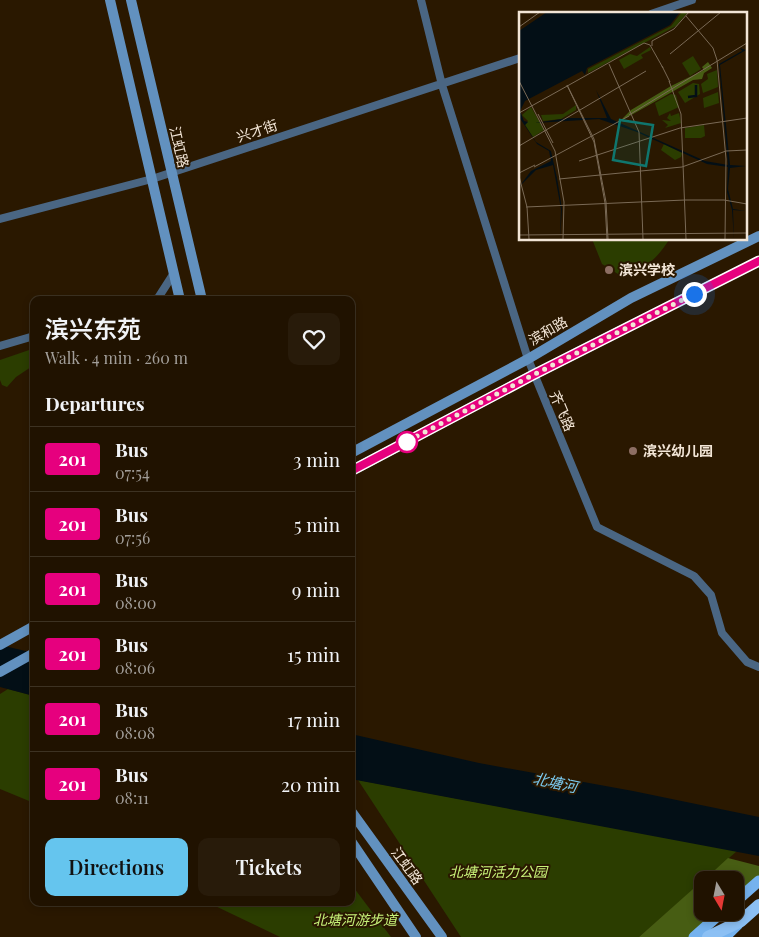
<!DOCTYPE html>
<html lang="en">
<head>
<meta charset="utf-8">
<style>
	body { margin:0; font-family:"Playfair Display","Noto Sans SC",serif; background:#281b0a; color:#f1f3f6; height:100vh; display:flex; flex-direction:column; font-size:19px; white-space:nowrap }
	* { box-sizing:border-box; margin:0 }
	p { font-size:16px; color:#a29e99 }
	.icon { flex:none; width:28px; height:28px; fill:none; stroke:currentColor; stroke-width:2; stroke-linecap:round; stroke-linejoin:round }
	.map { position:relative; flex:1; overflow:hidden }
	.drawer { position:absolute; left:30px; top:296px; width:325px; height:610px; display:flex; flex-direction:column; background:#201200; border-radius:10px; box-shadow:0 2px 8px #0003,0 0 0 1px #3d3222 }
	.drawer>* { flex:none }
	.badge { padding:0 10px; border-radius:4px; font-size:18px; line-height:32px }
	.needle { width:32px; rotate:170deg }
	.controls { position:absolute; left:694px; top:871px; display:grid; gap:10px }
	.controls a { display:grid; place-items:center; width:50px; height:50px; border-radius:10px; background:#201200; box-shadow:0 2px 8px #0003,0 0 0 1px #3d3222; font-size:25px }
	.you { position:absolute; width:25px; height:25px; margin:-12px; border:4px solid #fff; border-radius:50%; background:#1a73e8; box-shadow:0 0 0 8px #1a73e833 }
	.map>.badge { position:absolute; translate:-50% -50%; box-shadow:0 0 0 2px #fff }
	h2 { padding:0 15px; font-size:19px; line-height:45px }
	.round { display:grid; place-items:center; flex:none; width:52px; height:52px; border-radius:10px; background:#281b0a }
	.overview { display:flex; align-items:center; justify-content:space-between; height:85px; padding:0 15px }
	h1 { font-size:24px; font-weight:600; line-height:38px }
	.button { display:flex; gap:10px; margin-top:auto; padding:10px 15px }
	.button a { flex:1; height:58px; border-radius:10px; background:#65c5ee; color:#111; font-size:20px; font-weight:600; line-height:58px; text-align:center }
	.button a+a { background:#281b0a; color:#f1f3f6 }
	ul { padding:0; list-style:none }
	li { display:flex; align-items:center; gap:15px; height:65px; padding:0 15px; border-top:1px solid #3d3222 }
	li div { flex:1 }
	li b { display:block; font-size:19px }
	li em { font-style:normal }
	li .badge { min-width:55px; font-weight:700; text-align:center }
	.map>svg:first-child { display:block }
</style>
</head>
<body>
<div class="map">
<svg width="759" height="937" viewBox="0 0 759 937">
	<rect width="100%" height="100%" fill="#2a1800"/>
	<path fill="#2b3d00" d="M592 239H668L669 240C653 264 646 267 618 274L602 264Z
		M32 349 34 350V365L16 377 7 387 2 385 0 380V360Z
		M8 689 34 696V803L0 789V694Z
		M358 780 737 851 639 937H461Z
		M351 884 391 937H280L209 903 351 902Z"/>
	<path fill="#475d13" d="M728 858 759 866V882L735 903V880H704Z
		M702 881V912L725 913 697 937H639Z"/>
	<path fill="#030f16" d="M0 645 34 653V696L0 687Z
		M351 734 479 763 633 791 759 817V856L351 779Z"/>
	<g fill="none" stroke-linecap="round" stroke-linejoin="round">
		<path stroke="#4a6683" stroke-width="8" d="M421 0 442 85 528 359 597 527 694 576 711 595 722 633 747 662 759 667
			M651 14 692 0
			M0 219 152 179 520 58
			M158 298 174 273
			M151 300 158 298 163 300
			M0 346 34 336"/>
		<path stroke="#6291bf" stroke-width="10" d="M110 0 180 300
			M131 0 202 300
			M351 453 528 359 631 298 759 236
			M351 471 533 375 759 261
			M0 645 34 626
			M0 672 34 653
			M351 811 442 937
			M351 841 416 937"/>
		<path stroke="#75b2ee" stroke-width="11" d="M735 902 759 881
			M694 937 722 912
			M725 937 738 924"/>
		<path stroke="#8cc0f4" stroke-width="12" d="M708 937 741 921 759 905"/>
	</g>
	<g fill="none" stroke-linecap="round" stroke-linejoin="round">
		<g stroke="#fff" stroke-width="11">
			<path id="line" d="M351 471 533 375 759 261"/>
		</g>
		<use href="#line" stroke="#e6007e" stroke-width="8"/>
		<path stroke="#f2e5d6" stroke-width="5" stroke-dasharray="0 9" d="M407 442 404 443 533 375 694 294"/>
	</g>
	<g fill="#8d6e63" stroke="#2a1800" stroke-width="2">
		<circle cx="609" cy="270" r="5"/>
		<circle cx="633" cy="451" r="5"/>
	</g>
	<circle fill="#fff" stroke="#e6007e" stroke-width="2.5" cx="407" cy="442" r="10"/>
	<g text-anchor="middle" stroke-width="4" stroke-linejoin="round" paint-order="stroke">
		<g font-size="14" fill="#f2e5d6" stroke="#2a1800">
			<text transform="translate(257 131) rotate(-18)" y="5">兴才街</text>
			<text transform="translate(179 147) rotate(77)" y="5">江虹路</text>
			<text transform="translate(548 331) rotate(-30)" y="5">滨和路</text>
			<text transform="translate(562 411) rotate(67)" y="5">齐飞路</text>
			<text transform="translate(407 866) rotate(54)" y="5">江虹路</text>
		</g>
		<g font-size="14" font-weight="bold" fill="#f2e5d6" stroke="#2a1800" text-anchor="start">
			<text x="619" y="275">滨兴学校</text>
			<text x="643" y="456">滨兴幼儿园</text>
		</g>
		<g font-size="14" font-style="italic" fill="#c7f278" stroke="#2a1800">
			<text x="498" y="877">北塘河活力公园</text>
			<text x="355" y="925">北塘河游步道</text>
		</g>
		<g font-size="15" font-style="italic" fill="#7bcaef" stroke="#2a1800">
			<text transform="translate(555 783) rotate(12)" y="5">北塘河</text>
		</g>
	</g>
	<g transform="translate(519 12)">
		<rect width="228" height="228" fill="#2a1800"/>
		<path d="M163 0H169L157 14 69 61V57L152 14ZM131 35 132 38 122 43 124 46 105 57 100 48 111 42 118 44ZM174 44 182 57 171 64 163 51ZM198 58 199 75 184 81 182 72 189 67 188 62ZM174 71 180 72 181 82 166 91 159 80ZM199 80 200 91 185 96 184 86ZM152 82 157 83 160 95 140 104 136 91ZM57 93V98L42 107 24 109 22 103 44 102ZM12 95 25 118 14 125 6 113 9 109 3 103ZM151 101 152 104 160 101 162 111 146 116 149 113 143 108 152 109 148 106ZM185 113 186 124 182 126H166V116ZM145 132 163 141 162 145 156 148 142 138Z" fill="#2b3d00"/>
		<path d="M189 50 193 56 185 61 183 67 174 68 100 110 112 98 152 74 185 58 183 55Z" fill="#475d13"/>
		<path d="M28 0H161L151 13 68 56 66 63 63 59 6 89 1 99 5 109 9 110 6 113 17 130 32 139 38 166 43 197 41 227 42 197 34 153 17 158 0 175 12 159 32 149 30 139 18 132 0 105V19ZM221 36 227 38 201 53 211 153 227 154 211 156 209 177 214 197 227 199 214 198 215 227 213 198 208 180 209 155 188 152 118 120 80 107 16 111 49 106H88L77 78 92 107 186 149 209 153 200 52 223 39Z" fill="#030f16"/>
		<path fill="none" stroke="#030f16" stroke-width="2.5" d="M169 85 177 84V73"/>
		<path fill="none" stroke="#7a6a56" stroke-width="1" d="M167 4 194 36 198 48 207 147 206 227M0 15 21 0M133 34V29L155 17 170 0M151 42 202 0M90 52 120 120 124 227M143 54 151 70M0 69 36 139 45 190 44 227M150 69 162 102 167 227M0 101 125 31 131 33 144 56M19 102 34 131M110 103 228 31M0 134 127 59M60 149 161 116 228 106M15 155 110 104M0 161 16 153M0 164 8 195 10 227M40 167 163 155 207 139 228 138M7 195 166 188H205L228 192M0 223 228 221M88 227 86 191 75 130 48 73 75 127 87 190 89 227"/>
		<path fill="#0f766e" fill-opacity="0.15" stroke="#0f766e" stroke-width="2.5" d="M101 108 134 113 127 154 94 148Z"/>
		<rect width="228" height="228" fill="none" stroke="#f2e5d6" stroke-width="2.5"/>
	</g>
</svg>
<div class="controls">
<a><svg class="needle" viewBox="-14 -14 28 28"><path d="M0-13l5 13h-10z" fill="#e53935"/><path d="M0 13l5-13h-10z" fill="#a29e99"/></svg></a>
</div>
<div class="you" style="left:694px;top:294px"></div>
<section class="drawer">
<div class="overview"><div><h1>滨兴东苑</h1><p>Walk · 4 min · 260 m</p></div><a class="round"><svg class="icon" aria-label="heart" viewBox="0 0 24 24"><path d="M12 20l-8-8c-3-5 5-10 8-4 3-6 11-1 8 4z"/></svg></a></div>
<h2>Departures</h2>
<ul>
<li><span class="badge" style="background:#e6007e;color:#fff">201</span><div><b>Bus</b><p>07:54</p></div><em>3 min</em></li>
<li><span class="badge" style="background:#e6007e;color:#fff">201</span><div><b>Bus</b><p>07:56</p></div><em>5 min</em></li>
<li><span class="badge" style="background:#e6007e;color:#fff">201</span><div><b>Bus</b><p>08:00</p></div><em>9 min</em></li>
<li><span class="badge" style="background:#e6007e;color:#fff">201</span><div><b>Bus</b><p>08:06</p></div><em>15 min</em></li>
<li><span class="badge" style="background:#e6007e;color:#fff">201</span><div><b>Bus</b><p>08:08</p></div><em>17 min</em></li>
<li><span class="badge" style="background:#e6007e;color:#fff">201</span><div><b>Bus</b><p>08:11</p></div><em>20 min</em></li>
</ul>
<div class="button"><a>Directions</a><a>Tickets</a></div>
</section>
</div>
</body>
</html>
